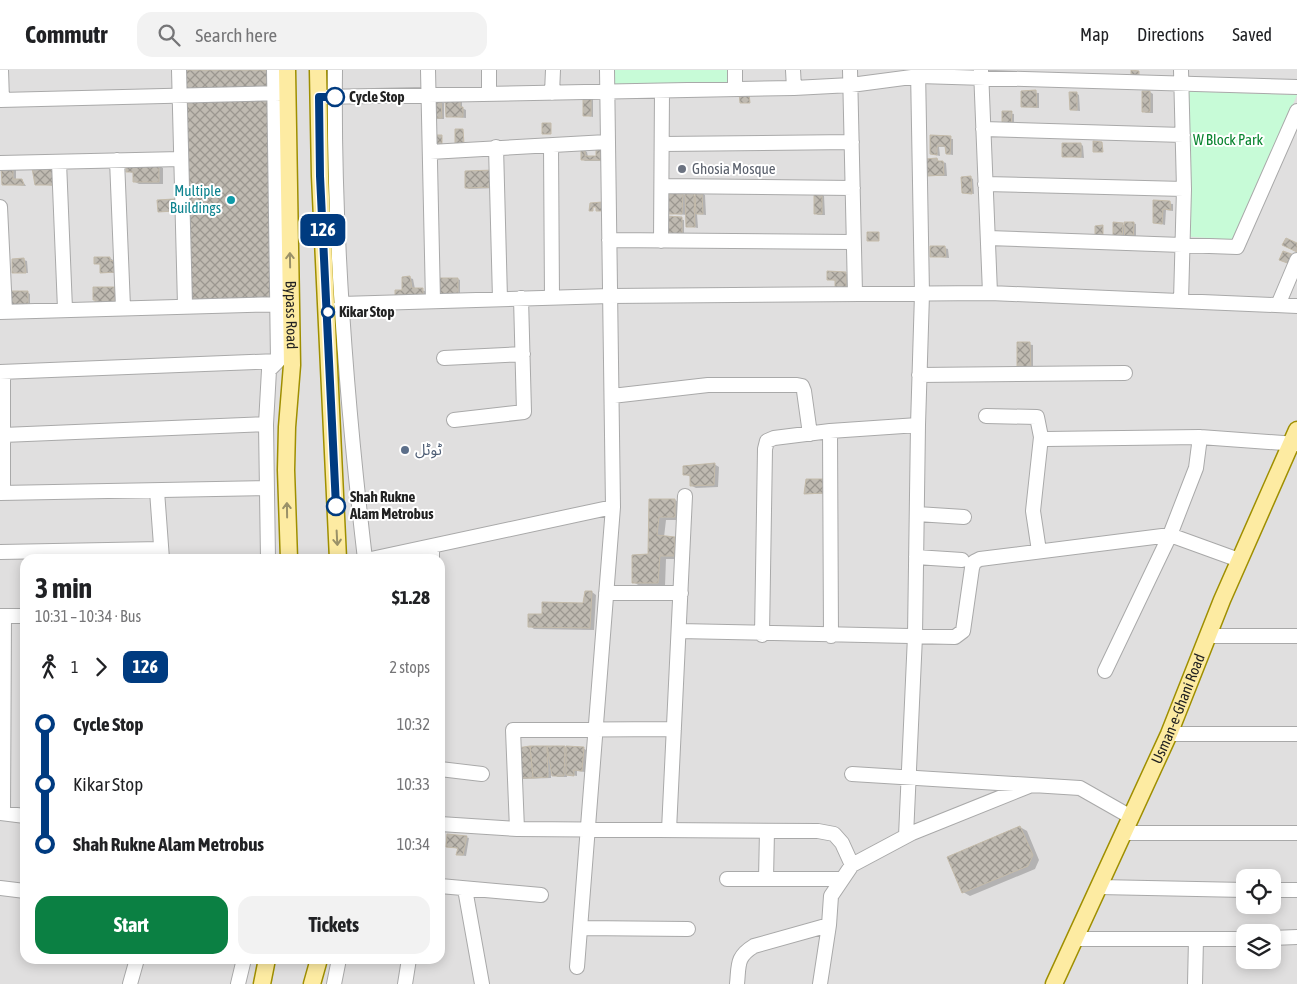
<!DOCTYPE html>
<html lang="en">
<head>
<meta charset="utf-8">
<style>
	body { margin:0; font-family:"Asap Condensed","Noto Sans Arabic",sans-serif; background:#f2f2f2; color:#202124; height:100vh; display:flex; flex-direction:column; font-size:19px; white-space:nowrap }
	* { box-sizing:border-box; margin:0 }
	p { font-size:16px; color:#757577 }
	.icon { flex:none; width:28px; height:28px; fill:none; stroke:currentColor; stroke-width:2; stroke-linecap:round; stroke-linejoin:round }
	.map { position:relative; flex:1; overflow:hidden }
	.panel { position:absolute; left:20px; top:484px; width:425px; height:410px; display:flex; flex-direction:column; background:#fff; border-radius:15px; box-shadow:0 2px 12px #0003 }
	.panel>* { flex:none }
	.badge { padding:0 10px; border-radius:8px; font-size:18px; line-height:32px }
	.controls { position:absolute; left:1236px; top:799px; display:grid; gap:10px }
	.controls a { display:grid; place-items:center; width:45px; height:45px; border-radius:10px; background:#fff; box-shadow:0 2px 12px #0003; font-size:25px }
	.map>.badge { position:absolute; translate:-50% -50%; box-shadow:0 0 0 2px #fff }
	.legs { display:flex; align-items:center; gap:8px; height:55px; padding:0 15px; font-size:16px }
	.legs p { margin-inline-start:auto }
	.overview { display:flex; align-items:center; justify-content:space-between; height:85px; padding:0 15px }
	h1 { font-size:28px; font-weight:700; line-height:38px }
	.button { display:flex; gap:10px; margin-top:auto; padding:10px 15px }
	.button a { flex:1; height:58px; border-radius:15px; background:#0b8043; color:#fff; font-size:20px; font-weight:700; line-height:58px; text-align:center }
	.button a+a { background:#f2f2f2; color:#202124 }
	ul { padding:0 15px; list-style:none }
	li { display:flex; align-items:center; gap:18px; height:60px; font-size:19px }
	li i { display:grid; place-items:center; width:8px; height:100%; margin:0 6px; background:currentColor }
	li i::after { content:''; width:12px; height:12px; margin:-6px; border:4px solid; border-radius:50%; background:#fff }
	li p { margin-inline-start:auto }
	li:first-child i { background:linear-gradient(#0000 50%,currentColor 0) }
	li:last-child i { background:linear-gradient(currentColor 50%,#0000 0) }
	header { display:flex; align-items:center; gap:30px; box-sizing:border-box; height:70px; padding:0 25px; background:#fff; border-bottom:1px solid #e0e0e0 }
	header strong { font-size:24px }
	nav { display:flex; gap:28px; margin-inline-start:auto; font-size:18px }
	.search { width:350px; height:45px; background:#f2f2f2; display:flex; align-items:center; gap:12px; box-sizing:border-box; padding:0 18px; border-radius:15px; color:#757577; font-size:19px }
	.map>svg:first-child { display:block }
</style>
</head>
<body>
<header>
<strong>Commutr</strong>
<div class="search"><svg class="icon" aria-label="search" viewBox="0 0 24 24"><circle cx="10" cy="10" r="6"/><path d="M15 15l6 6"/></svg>Search here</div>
<nav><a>Map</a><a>Directions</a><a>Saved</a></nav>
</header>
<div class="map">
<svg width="1297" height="914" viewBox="0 0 1297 914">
	<defs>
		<pattern id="building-cross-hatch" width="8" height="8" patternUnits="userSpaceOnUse" patternTransform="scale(1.25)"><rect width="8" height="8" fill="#bfbab1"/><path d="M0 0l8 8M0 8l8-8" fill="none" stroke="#9b9790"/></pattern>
	</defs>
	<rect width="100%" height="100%" fill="#f2f1e8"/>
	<path fill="#e0dfdf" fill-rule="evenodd" d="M0 0H1297V914H0ZM25 489H440V889H25ZM1245 808H1272V835H1245ZM1245 862H1272V890H1245Z"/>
	<path fill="#c7fbd7" d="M608 0H734L735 14 609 15Z
		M1180 21 1297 25 1234 170 1182 166Z"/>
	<path fill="#0003" d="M1022 22 1039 23V38L1022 37Z
		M1150 22 1153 24V43H1146L1143 41Z
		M1076 23 1079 25 1080 41 1071 40Z
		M584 27H593V47L584 45Z
		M447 29 462 31V38L466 40V48L447 46Z
		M441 32 444 33V49H437L434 47Z
		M1003 42 1014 44V60Z
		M931 67 953 69V85L947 84V77H939L940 86 931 84Z
		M1081 74 1083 76 1084 88 1064 86Z
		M584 80 587 82 588 87H597L601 80 604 82 605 91H585L582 89Z
		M943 92 946 93 947 106H928Z
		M158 95 163 98V114H139L135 112V104L127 101Z
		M13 98 16 100V110H22L26 116 3 114Z
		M34 99 56 116 36 114Z
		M466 102 497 118 469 119 467 118Z
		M971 108 973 109 974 124 963 122Z
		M702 123 705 125 706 145 697 144 698 158 688 156 687 145 667 143 682 124 696 126Z
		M822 124 824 126 825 145H818L815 143Z
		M173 130 176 132 177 143 159 141Z
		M1154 132 1173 134V141L1166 140 1165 155 1154 152Z
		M666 148 684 150V170Z
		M1133 153 1136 154V172L1117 171 1122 154 1126 156Z
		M945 178 948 179 949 188 931 186Z
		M110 188 113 190 119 203H104L101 202V195L96 193Z
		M24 190 27 191 28 203 13 202Z
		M845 203 848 205V223L836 211 828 209Z
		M410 208 413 209 415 219 425 221V229L403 222Z
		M458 209 460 210V227H441Z
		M27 222 30 224V240H11Z
		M1018 273 1033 275V302Z
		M714 394 719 397 718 417 696 418 692 416 691 407 684 404Z
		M824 410 828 424 806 423Z
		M650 430H675L682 434 681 450H666L664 467 674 468 681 472V489H666L665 516H640L633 512 649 485Z
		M592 522 596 525 594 560 534 559 530 556 544 545 584 534Z
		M530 677 583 678 586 680 585 702 577 701V706L567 704V707H557L551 699V708L522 709 519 707Z
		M1020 757 1027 761 1039 790 1035 799 970 826 963 822Z
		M466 767 469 768 466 786 458 785 459 779 448 776Z"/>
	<path fill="url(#building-cross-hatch)" stroke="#c4bbaa" d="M184 0H273V16L185 20Z
		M1131 0 1139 1V12L1131 11Z
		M1036 20 1037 37H1021V21Z
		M1142 21H1150V42H1142Z
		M1069 22H1077V40H1070Z
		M739 23H749L750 33H740Z
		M591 24V46H583V26Z
		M445 28H460V37H463V47H446Z
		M185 30H274V229L190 230Z
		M433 30H441L442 48H433Z
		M1002 41H1012L1011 59 1002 58Z
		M542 53H551V64H542Z
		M455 59H463L464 74H455Z
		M434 65H442V77H434Z
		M930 65 951 66 950 84H946L945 76H937V85L930 84Z
		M1093 71 1102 72 1103 82H1093Z
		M1062 73H1081V87H1062Z
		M581 79H585V86H596V79H601L602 90H581Z
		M937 88 938 91H943L944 105 927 106 926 89Z
		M126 94H159V112H133V102H126Z
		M1 97H13V109H22L24 115H2Z
		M53 97V115H35L32 98Z
		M494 100V117L465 118V101Z
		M971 106 972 124 962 123 961 107Z
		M695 122H702L703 144H696Z
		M683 123 682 144H666V124Z
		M685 123H694L695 157H686Z
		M814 123H822V144H814Z
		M174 129V141L158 142 157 130Z
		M1153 130 1170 131 1171 140 1163 139 1162 154 1153 153Z
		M603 132 604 141H596V137H593V141H589L590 133Z
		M665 146 682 147V169H665Z
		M1113 152 1123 153 1122 170H1113Z
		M1124 152H1134L1133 171H1125Z
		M1103 155V171H1095V156Z
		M867 162H879V171H867Z
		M1286 168 1297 173V182L1282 175Z
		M930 176H945L946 187H930Z
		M1283 181 1297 186 1293 195 1279 190Z
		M94 187H110V191L115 190 116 202 100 203V194H94Z
		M24 188 26 203H12V189Z
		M827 201 846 202V222H835V210H827Z
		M410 206 412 218H423V228H395V220H402V207Z
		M436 208H458V226H437Z
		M93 217H115L116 236 95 237V230H93Z
		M6 221H28V239H7Z
		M1017 272H1030L1031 301 1017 302Z
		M715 393 714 415 690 416V405H683V396Z
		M806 409H825V423L804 424Z
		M649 429H675V447H659L657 465 675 467 674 486H660L658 513H632V485L648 484Z
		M585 521H592L590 558 528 557V544H542V532L583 533Z
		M530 676 533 708H518L517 678Z
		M530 676H547L548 707 533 708Z
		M547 676H565L564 706H552Z
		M566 676 584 677 582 701 574 700V706L566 705Z
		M1020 756 1033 785 1028 796 962 823 947 787Z
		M447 764 467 766 463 785H456L458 778 446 777Z"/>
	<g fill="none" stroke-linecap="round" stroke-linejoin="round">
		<g stroke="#a9a9a9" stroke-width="16">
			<path id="minor" d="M1 0 2 30
				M179 0 185 235
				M335 0C333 163 346 327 365 489
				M428 0 433 231
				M489 0V23
				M735 0V19
				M793 0 794 18
				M850 0 855 223
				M981 0 990 223
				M1181 0 1184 119 1181 231
				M552 23 553 0
				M319 27 794 18 851 15 919 6 1297 17
				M0 30 284 23
				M983 59 1183 65
				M662 74 852 72
				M551 76 552 228
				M496 77 500 229
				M430 82 607 72
				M117 90 123 237
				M59 92 65 239
				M0 93 181 89
				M985 114 1184 119
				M662 116 853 118
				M0 137 5 241
				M988 168 1237 177 1297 41
				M609 170 852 172
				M661 171 662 21
				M341 234 610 226 990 223 1297 236
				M1278 235 1297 190
				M0 242 279 234
				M444 288 523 284
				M0 302 278 291
				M919 305 1125 303
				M612 326 708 315H797L802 316 804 321 810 364
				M986 346 1037 347 1041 367 1046 369 1200 367 1297 374
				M454 350 524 342 521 228
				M830 361 831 566
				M3 365 266 354
				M157 421 162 489
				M0 423 266 418
				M3 423V302
				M917 444 964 447
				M432 476V489
				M1039 481 1033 441 1041 367
				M0 482 161 479
				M916 487 962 490
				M268 489 266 354 269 300 278 291 274 0
				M371 489 613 437
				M606 523H681
				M0 546H25
				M679 561 955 567 963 561 972 498 974 492 980 489 1170 465 1239 490
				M762 565 765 379 767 371 774 368 830 361 918 355
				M1208 566H1297
				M1105 601 1170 465 1196 398 1200 367
				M1169 664H1297
				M440 699 482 704
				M852 704 1080 718 1131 747
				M0 743 25 746
				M3 743 4 546
				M440 754 517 759 818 761 834 764 842 773 852 795
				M517 759 513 660 674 659
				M669 760 685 426
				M1124 763H1297
				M906 766 915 566 918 355 922 224 918 0
				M727 809H841
				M766 809 767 761
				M440 816 541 825
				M1099 817 1245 820
				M0 818 25 821
				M465 819 482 914
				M1272 820H1297
				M580 858 688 859
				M1272 868 1297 867
				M1076 869H1245
				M577 897 613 437 607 0
				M130 914 137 889
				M238 914 244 889
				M334 914 339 889
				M405 914 409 889
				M737 914C739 895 736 887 754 876L829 855
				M820 914 829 855 831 826 852 795 912 763 1029 716
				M1195 914 1196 869"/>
		</g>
		<g stroke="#9f8f00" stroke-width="19">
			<g id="major">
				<path id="s1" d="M287 0 292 295 287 357 286 400 289 489"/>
				<path d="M318 0 320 106 338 489"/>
				<path d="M262 914 267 889"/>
				<path d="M312 914 319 889"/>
				<path id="s2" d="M1054 914 1169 664 1222 530 1297 360"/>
			</g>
		</g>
		<use href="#minor" stroke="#fff" stroke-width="14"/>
		<use href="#major" stroke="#fdeba2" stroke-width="16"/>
	</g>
	<defs><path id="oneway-shaft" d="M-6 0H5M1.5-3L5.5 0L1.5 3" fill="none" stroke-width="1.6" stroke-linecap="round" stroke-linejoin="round" transform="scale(1.25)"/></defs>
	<g stroke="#9a9168">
		<use href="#oneway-shaft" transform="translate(290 190) rotate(-91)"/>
		<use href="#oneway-shaft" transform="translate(287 440) rotate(-91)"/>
		<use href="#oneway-shaft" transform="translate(337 468) rotate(87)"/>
	</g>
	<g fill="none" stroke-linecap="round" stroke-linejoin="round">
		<g stroke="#fff" stroke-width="11">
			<path id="line-1" d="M335 27H319L320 106 336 436"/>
		</g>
		<use href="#line-1" stroke="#003b80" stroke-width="8"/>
	</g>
	<g fill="#fff" stroke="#003b80" stroke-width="2.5">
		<circle cx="335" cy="27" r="9"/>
		<circle cx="328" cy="242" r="6"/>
		<circle cx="336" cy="436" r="9"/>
	</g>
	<circle fill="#6b7280" stroke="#fff" stroke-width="2" cx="682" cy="99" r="5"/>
	<circle fill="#0f9aa8" stroke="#fff" stroke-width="2" cx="231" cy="130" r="5"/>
	<circle fill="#5c6f8a" stroke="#fff" stroke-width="2" cx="405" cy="380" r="5"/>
	<g text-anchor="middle" stroke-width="4" stroke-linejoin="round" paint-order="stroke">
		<g font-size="15" font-weight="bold" fill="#222" stroke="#fff" text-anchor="start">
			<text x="349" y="32">Cycle Stop</text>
			<text x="339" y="247">Kikar Stop</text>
			<text x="350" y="432">Shah Rukne<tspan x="350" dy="17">Alam Metrobus</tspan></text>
		</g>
		<g font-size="15" fill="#0a8530" stroke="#fff">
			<text x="1228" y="75">W Block Park</text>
		</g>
		<g font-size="15" fill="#5b616d" stroke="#fff" text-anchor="start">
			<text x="692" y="104">Ghosia Mosque</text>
		</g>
		<g font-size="15" fill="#0d838f" stroke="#fff" text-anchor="end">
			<text x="221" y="126">Multiple<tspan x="221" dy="17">Buildings</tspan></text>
		</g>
		<g font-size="15" fill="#222" stroke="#fff">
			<text dy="5" stroke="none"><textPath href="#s1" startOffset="245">Bypass Road</textPath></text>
			<text dy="5" stroke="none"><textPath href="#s2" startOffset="302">Usman-e-Ghani Road</textPath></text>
		</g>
		<g font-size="15" fill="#4e5e75" stroke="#fff" text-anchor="start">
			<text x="415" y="385">ٹوٹل</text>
		</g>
	</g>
</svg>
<div class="controls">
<a><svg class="icon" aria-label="locate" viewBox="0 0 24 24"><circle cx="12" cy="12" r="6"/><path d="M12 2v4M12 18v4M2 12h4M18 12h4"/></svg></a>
<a><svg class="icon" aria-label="layers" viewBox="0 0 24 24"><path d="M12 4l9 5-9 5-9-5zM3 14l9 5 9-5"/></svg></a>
</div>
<b class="badge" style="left:323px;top:160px;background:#003b80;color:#fff">126</b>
<section class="panel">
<div class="overview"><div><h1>3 min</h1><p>10:31 – 10:34 · Bus</p></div><b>$1.28</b></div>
<div class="legs"><svg class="icon" aria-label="walk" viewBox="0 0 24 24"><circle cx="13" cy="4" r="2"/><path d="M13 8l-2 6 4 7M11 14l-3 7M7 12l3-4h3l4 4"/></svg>1<svg class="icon" aria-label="forward" viewBox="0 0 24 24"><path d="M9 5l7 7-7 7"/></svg><b class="badge" style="background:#003b80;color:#fff">126</b><p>2 stops</p></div>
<ul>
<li><i style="color:#003b80"></i><b>Cycle Stop</b><p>10:32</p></li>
<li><i style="color:#003b80"></i><span>Kikar Stop</span><p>10:33</p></li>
<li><i style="color:#003b80"></i><b>Shah Rukne Alam Metrobus</b><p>10:34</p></li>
</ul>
<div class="button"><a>Start</a><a>Tickets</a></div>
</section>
</div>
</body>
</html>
